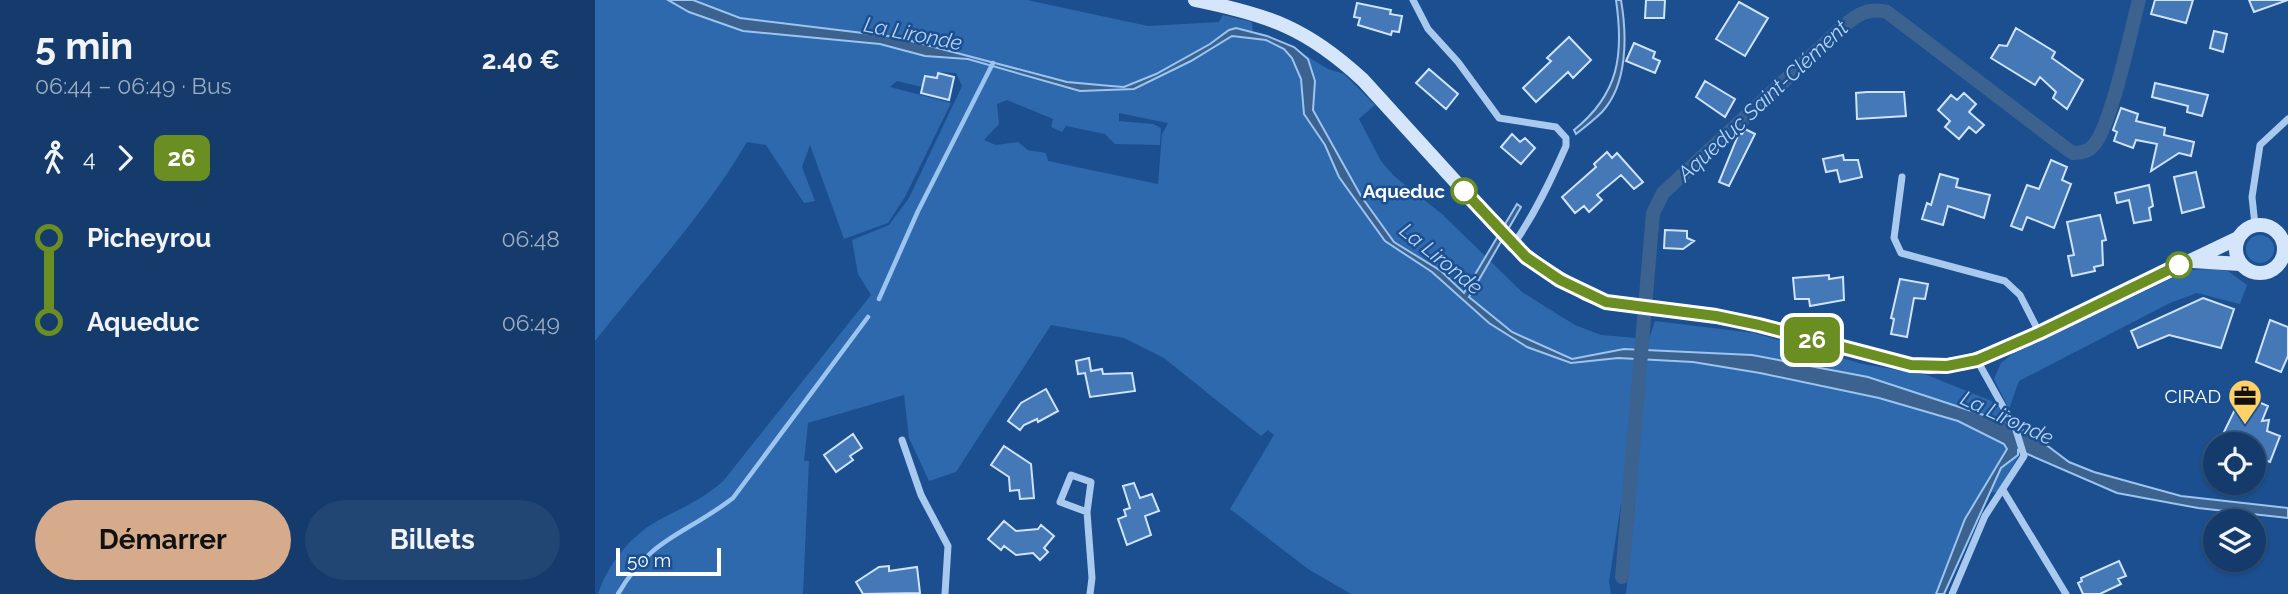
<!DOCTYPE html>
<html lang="fr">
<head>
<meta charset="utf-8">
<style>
	body { margin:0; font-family:Raleway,sans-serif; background:#214673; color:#f1f3f6; height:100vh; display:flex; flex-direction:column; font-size:26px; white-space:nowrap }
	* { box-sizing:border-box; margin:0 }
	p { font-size:23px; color:#9dadc1 }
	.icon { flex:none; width:38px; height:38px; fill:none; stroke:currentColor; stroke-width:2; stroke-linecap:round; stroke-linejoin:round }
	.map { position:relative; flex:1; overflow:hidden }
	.sheet { display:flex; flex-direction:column; background:#143b6b; width:595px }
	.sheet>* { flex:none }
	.badge { padding:0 14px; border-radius:10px; font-size:24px; line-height:46px }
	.buttons { position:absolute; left:1608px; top:432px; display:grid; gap:14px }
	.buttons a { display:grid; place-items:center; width:63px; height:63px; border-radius:50%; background:#143b6b; box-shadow:0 2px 5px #0004,0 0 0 2px #33557e; font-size:35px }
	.scale { position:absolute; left:21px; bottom:18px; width:105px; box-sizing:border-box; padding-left:7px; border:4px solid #fff; border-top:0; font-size:19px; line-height:24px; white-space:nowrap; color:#fff; -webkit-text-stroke:5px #1b4f8f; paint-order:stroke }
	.map>.badge { position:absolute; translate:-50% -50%; box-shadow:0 0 0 4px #fff }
	.legs { display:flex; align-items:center; gap:10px; height:77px; padding:0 35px; font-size:23px }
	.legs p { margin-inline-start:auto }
	.head { display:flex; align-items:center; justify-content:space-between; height:119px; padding:0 35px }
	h1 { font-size:38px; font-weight:700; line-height:52px }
	.button { display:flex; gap:14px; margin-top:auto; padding:14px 35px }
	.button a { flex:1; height:80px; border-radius:42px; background:#d6ab8b; color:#111; font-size:28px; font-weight:700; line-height:80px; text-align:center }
	.button a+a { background:#214673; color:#f1f3f6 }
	ul { padding:0 35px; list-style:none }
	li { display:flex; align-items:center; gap:24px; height:84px; font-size:26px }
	li i { display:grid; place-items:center; width:10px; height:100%; margin:0 9px; background:currentColor }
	li i::after { content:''; width:18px; height:18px; margin:-9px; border:5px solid; border-radius:50%; background:#143b6b }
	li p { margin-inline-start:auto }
	li:first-child i { background:linear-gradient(#0000 50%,currentColor 0) }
	li:last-child i { background:linear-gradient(currentColor 50%,#0000 0) }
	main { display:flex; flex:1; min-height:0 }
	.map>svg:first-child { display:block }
</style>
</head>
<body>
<main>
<section class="sheet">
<div class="head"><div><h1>5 min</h1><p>06:44 – 06:49 · Bus</p></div><b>2.40 €</b></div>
<div class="legs"><svg class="icon" aria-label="walk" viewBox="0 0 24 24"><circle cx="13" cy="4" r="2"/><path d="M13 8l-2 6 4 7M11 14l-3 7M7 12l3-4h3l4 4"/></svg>4<svg class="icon" aria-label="forward" viewBox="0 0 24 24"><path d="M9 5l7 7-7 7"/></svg><b class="badge" style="background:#6b8e23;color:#fff">26</b></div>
<ul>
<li><i style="color:#6b8e23"></i><b>Picheyrou</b><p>06:48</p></li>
<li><i style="color:#6b8e23"></i><b>Aqueduc</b><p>06:49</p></li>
</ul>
<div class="button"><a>Démarrer</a><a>Billets</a></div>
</section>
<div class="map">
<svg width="1693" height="594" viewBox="0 0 1693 594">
	<rect width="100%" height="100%" fill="#1b4f8f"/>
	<path fill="#2e69ad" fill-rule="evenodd" d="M0 0H432L553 26 624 22 628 15 657 22 658 33 695 46 733 69 749 74 780 105 764 119 786 161 799 176 847 214 927 292 980 325 1006 335 1054 339 1060 321 1159 333 1268 364 1332 375 1399 402 1415 421 1424 455 1402 492 1391 493 1342 594H1031L1040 506 1026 504 1014 582 1016 594H756L713 569 635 509 679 435 673 430 666 436 569 358 529 338 456 325 361 472 334 481 314 438 309 395 213 423 209 461H214L208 594H3C13 564 36 535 64 520 88 507 109 499 129 480L276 295 263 274 257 240 294 225 314 198 367 86 361 73 342 72 340 77 330 74 327 87 302 81 295 87 356 103 310 197 293 223 249 239 215 145 207 167 220 201 209 203 171 145 152 142C110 214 52 275 0 341ZM412 100 458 119 456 127 467 132 471 126 510 134 520 144 565 145 566 128 558 124 524 121V113L573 123 567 134 563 184 453 161 451 153 433 150 423 142 401 145 389 140 404 124 402 104Z
		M1651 249a14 14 0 1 1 28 0a14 14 0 1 1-28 0Z
		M1619 269 1633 271 1652 285 1645 304 1602 293 1575 303 1424 381 1414 409 1399 379 1406 363 1417 354 1594 270Z"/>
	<path fill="#3c6290" stroke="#9cc4f0" stroke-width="2" d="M73 0H98L145 18 301 37 472 82 516 86 529 87 561 74 615 44 634 30 641 28 672 36 699 47 713 59 720 81 718 110 766 196 799 242 846 271 869 293 922 204 926 207 874 297 917 332 977 359 1029 349 1157 355 1273 377 1410 422 1437 434 1474 462 1499 472 1586 496 1693 508V518L1603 508 1522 493 1423 450V455L1406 468 1349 594H1341L1370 519 1412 449 1409 444 1363 421 1284 398 1165 373 1098 362 1023 358 976 363 932 347 894 323 837 272 790 241 744 177 730 145 709 114 706 79 697 58 689 49 671 40 637 36 596 61 539 89 485 91 373 59 330 56 285 44 148 31 94 12Z
		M1021 0H1026C1032 35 1033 84 1007 112 999 120 990 127 981 134L979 130C1024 94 1029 55 1021 0Z"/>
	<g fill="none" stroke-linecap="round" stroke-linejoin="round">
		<path stroke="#9cc4f0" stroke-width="4.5" d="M284 299 323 211 398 63
			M23 594C56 537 90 535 138 498L273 317"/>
		<path stroke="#3c6290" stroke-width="14" d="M1027 577 1058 213 1068 193 1241 33C1256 19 1270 6 1292 12L1472 149 1478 153C1485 153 1493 152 1498 146 1516 128 1536 29 1544 0"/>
	</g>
	<path fill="#4478b7" stroke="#cfe3fa" stroke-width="2" d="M1051 0H1070L1069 18H1050Z
		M1560 0H1598L1591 23 1556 14Z
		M1654 0H1693L1659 12Z
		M1144 2 1173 18 1150 56 1121 39Z
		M762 3 796 10 795 14 807 16 804 32 797 31 796 35 763 25 765 18 759 17Z
		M1421 28 1460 52 1457 58 1488 80 1472 109 1458 98 1461 92 1445 77 1440 85 1396 58 1404 45 1412 46Z
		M1619 31 1632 34 1628 52 1615 48Z
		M974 37 996 60 978 78 973 72 941 102 928 88 956 61 952 58Z
		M1039 43 1060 52 1058 58 1065 61 1060 73 1031 61Z
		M834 69 863 94 851 109 821 83Z
		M343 73 359 77 354 100 326 93 330 76 342 78Z
		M1110 81 1140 99 1130 117 1101 97Z
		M1560 83 1613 95 1607 116 1592 112 1593 106 1557 97Z
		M1272 92H1309L1311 116 1262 119 1261 93Z
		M1369 93 1381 104 1374 112 1389 125 1381 133 1374 127 1364 139 1350 127 1355 121 1343 110 1356 95 1362 100Z
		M1526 108 1543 114 1541 121 1570 128 1569 135 1599 142 1596 156 1584 153 1556 171 1562 144 1541 140 1538 148 1519 141 1522 132 1518 130Z
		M1150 129 1160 134 1134 186 1124 182 1144 133 1147 134Z
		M917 134 925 142 930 138 940 148 926 164 906 147Z
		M1012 152 1017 158 1022 153 1048 182 1039 189 1026 175 1002 195 1007 200 994 212 989 206 980 213 967 197 1001 167 999 164Z
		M1248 155 1249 160H1263L1267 177 1245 182 1242 170 1231 172 1228 159Z
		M1456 160 1472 167 1467 180 1476 184 1459 228 1432 217 1427 230 1416 226 1432 185 1444 189Z
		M1601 172 1609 207 1587 213 1579 177Z
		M1345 174 1363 179 1361 187 1395 195 1389 218 1353 206 1348 225 1327 219 1332 203 1336 205Z
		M1554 185 1558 206 1554 208 1556 220 1539 223 1534 200 1522 203 1520 193Z
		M1505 215 1511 240 1507 241 1508 265 1499 267 1500 271 1477 276 1473 256 1479 255 1472 222Z
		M1070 230 1092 231V238L1099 241 1088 249 1069 248Z
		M1234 275V279L1248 277 1249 300 1215 306 1214 299H1200L1198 278Z
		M1305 279 1333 284 1330 299 1319 298 1312 337 1296 334 1299 319 1296 318Z
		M1608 298 1639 309 1626 348 1574 335 1543 348 1536 331Z
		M1675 320 1693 327V356L1686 372 1661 362Z
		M494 358 496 371 507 369 508 374 537 373 540 391 495 397 490 373 483 374 481 361Z
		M451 389 463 411 443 422 442 419 429 425 425 430 413 421 426 403Z
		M1647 395 1673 406 1667 421 1674 420 1672 431 1685 436 1675 462 1659 456V444H1635L1637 438 1628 434Z
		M258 434 267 448 255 456 258 460 241 472 229 455Z
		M409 446 436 464 439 498 425 499 424 490 415 491 414 477 396 465Z
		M539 483 545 498 557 494 564 511 550 516 556 535 532 545 523 519 531 516 529 510 535 508 528 486Z
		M409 521 421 531 443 529 446 525 459 536 449 548 453 552 445 560 438 553 421 555 409 546 406 550 393 539Z
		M1524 561 1531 576 1523 579 1526 584 1505 594H1488L1483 583 1487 581 1486 578Z
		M294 566V571L322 567 325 593 268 594 261 582 284 567Z"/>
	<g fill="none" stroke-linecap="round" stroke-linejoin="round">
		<path stroke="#a9c9ee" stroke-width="7" d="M818 0 833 29 863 62 904 118 961 127 971 138V146C956 180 940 214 918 245
			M1307 177 1299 238 1306 253 1410 281 1425 295 1444 332
			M1660 225 1657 197 1665 145 1693 119
			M307 440 326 495 353 546 350 594
			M1408 490 1471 594
			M492 512 465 502 476 475 496 482 492 512 497 578 495 594
			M1357 594 1390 516 1429 456 1421 430 1382 360"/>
		<path stroke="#d6e6fa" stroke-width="14" d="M600 0C674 15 712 28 768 80L918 245 946 267 991 294 1011 302 1121 316 1164 325 1316 365 1335 367 1370 363 1417 346 1643 238
			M1641 249a24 24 0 1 1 48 0a24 24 0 1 1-48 0Z
			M1598 261 1645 264"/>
	</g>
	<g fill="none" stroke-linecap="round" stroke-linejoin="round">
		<g stroke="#fff" stroke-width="16">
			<path id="line-1" d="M869 191 931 257 965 280 1011 302 1121 316 1164 325 1316 365 1352 366 1382 360 1444 333 1584 265"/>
		</g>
		<use href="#line-1" stroke="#6b8e23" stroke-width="10"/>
	</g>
	<defs>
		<g id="office-pin" transform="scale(1.75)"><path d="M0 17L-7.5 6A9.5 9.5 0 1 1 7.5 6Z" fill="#ffd166" stroke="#1b4f8f"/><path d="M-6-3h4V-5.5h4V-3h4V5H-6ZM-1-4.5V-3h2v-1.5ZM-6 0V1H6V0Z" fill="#111"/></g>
	</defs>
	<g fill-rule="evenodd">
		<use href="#office-pin" x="1650" y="396"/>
	</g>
	<g fill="#fff" stroke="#6b8e23" stroke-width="3.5">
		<circle cx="869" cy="191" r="12"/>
		<circle cx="1584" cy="265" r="12"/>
	</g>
	<g text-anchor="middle" stroke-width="5" stroke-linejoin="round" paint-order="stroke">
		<g font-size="19" font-weight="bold" fill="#fff" stroke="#1b4f8f" text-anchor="end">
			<text x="850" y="198">Aqueduc</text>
		</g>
		<g font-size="19" fill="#fff" stroke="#1b4f8f" text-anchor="end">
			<text x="1626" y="403">CIRAD</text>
		</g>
		<g font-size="21" font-style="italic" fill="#b5d3f5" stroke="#1b4f8f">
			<text transform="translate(318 34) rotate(11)" y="7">La Lironde</text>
			<text transform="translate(1168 101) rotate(-43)" y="7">Aqueduc Saint-Clément</text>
			<text transform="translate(846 259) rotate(39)" y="7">La Lironde</text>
			<text transform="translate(1412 418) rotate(25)" y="7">La Lironde</text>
		</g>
	</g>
</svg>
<div class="buttons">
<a><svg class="icon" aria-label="locate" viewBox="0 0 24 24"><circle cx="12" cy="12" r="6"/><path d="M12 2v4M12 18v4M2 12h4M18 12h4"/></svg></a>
<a><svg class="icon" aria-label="layers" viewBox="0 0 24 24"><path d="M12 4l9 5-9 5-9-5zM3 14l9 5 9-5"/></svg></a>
</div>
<div class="scale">50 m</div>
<b class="badge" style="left:1217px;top:340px;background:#6b8e23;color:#fff">26</b>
</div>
</main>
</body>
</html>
